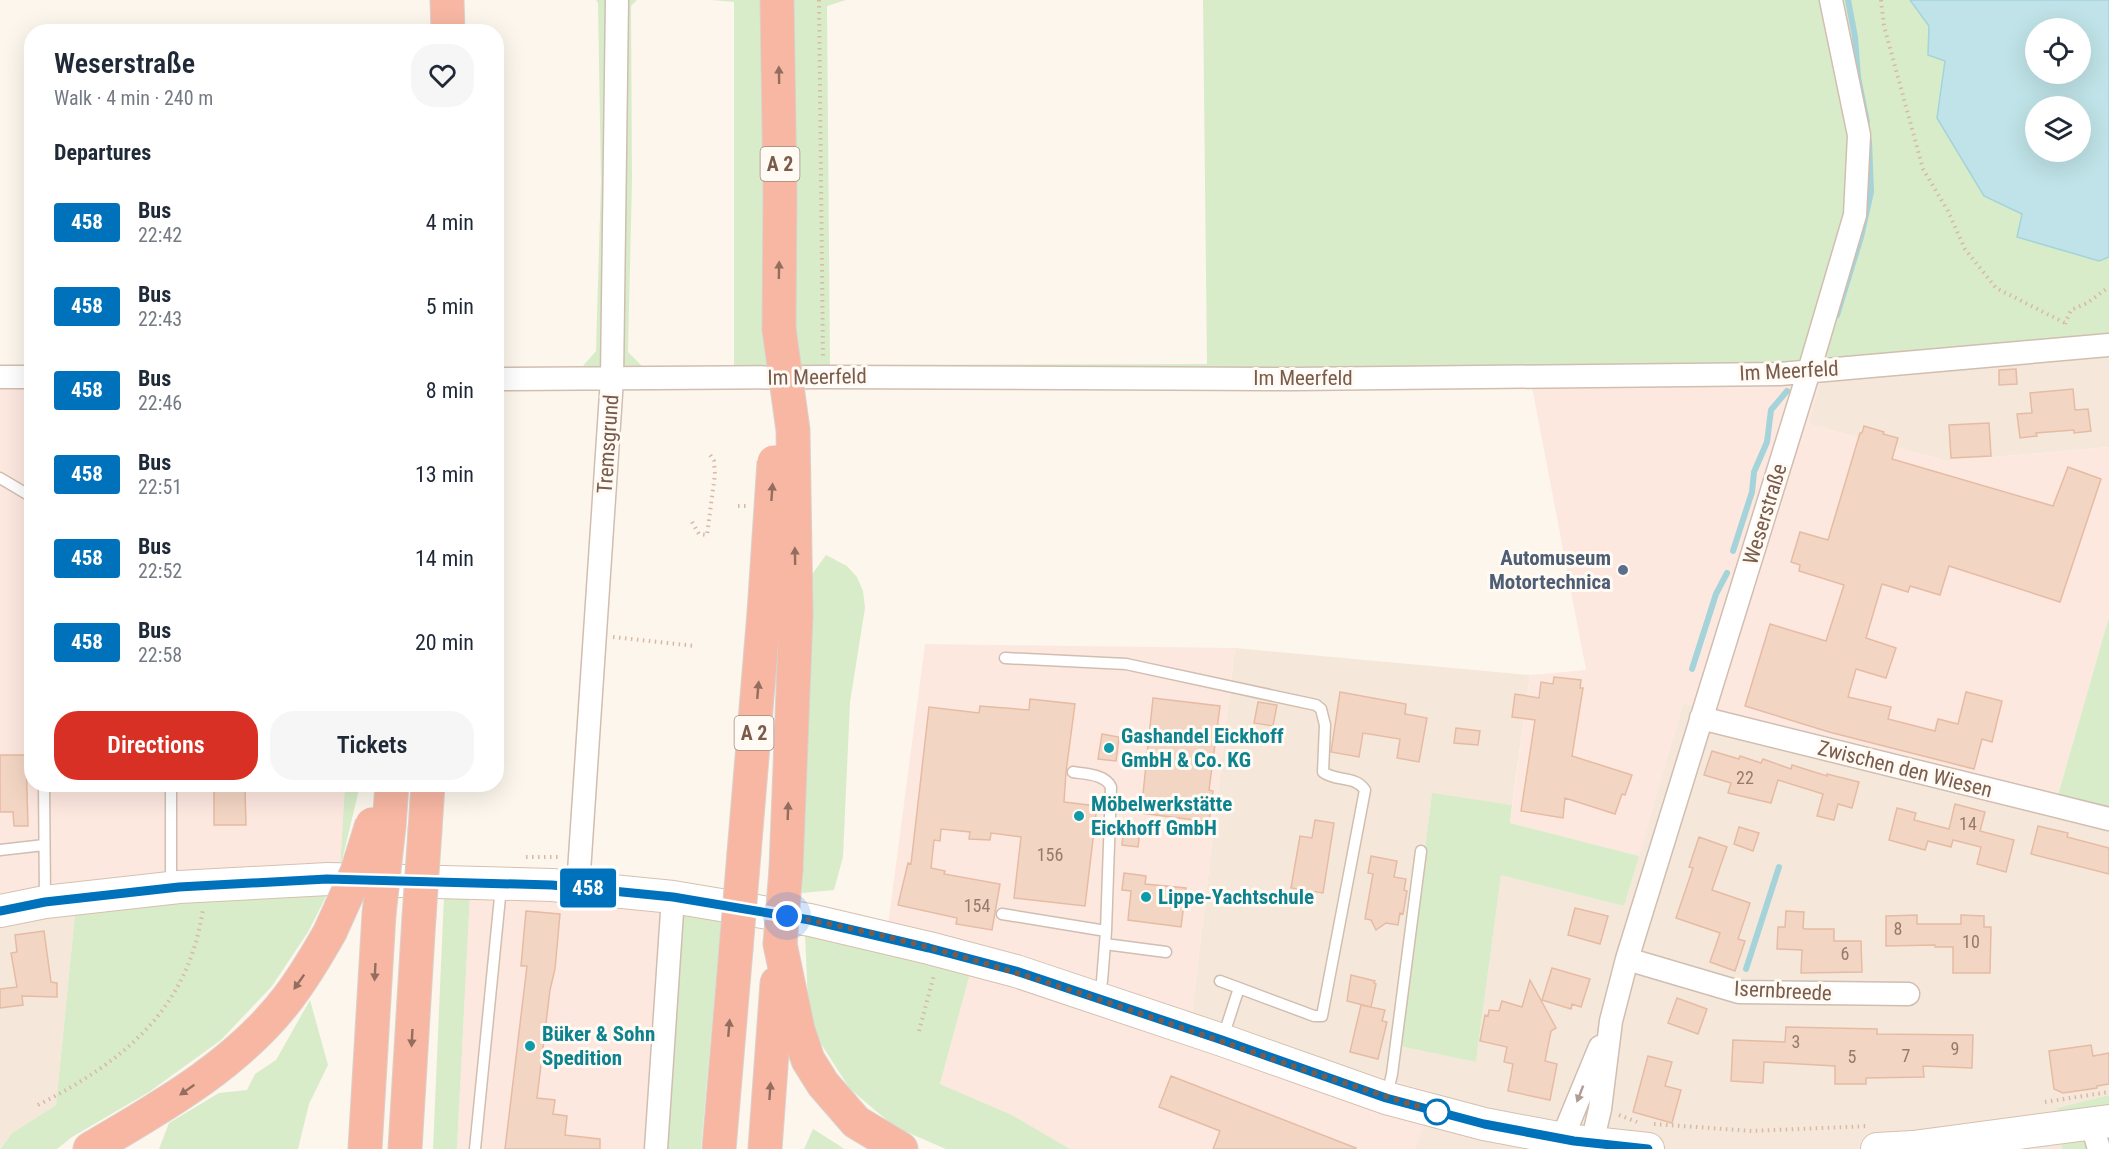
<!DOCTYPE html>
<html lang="en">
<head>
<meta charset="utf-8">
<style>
	body { margin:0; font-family:"Roboto Condensed",sans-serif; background:#f6f6f7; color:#1f2937; height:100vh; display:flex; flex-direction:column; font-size:22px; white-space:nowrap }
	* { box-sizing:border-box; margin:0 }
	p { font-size:20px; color:#747a83 }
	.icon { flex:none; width:33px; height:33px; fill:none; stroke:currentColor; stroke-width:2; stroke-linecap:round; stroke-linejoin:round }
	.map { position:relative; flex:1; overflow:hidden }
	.panel { position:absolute; left:24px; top:24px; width:480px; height:768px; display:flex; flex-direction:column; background:#fff; border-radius:24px; box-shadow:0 6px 24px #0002 }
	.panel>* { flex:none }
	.badge { padding:0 12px; border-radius:4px; font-size:21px; line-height:39px }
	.buttons { position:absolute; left:2025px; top:18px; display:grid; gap:12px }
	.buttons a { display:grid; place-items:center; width:66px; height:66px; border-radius:50%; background:#fff; box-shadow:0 6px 24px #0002; font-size:30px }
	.you { position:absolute; width:30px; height:30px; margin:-15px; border:4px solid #fff; border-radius:50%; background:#1a73e8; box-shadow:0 0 0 9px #1a73e833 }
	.map>.badge { position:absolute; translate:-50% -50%; box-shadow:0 0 0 3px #fff }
	h2 { padding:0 30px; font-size:22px; line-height:54px }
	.round { display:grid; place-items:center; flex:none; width:63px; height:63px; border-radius:24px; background:#f6f6f7 }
	.overview { display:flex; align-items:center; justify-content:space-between; height:102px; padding:0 30px }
	h1 { font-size:28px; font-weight:600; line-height:45px }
	.primary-button { display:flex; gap:12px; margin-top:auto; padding:12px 30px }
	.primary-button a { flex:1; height:69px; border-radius:24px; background:#d93025; color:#fff; font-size:24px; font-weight:600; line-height:69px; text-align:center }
	.primary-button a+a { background:#f6f6f7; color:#1f2937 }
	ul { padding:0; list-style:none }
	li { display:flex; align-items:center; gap:18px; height:84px; padding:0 30px }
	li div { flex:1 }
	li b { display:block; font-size:22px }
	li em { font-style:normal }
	li .badge { min-width:66px; font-weight:700; text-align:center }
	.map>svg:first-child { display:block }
</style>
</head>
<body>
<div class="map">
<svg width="2109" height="1149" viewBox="0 0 2109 1149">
	<rect width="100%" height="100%" fill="#fdf6ec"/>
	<path fill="#f5e8da" d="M2109 334V447L1947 461 1808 424 1820 382 1830 361Z
		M1235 648 1530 675 1512 805 1432 794 1400 1045 1476 1062 1501 874 1624 906 1683 703 2109 807V1095L2057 1108 2062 1149H1415L1434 1093 1191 1021Z
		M78 884 56 1105 12 1133 0 1148V896Z"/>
	<path fill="#fde8e0" d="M0 366H31L32 784 345 785 340 869 0 896Z
		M1820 382 1809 424 1947 461 2109 447V617L2058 795 1683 703 1639 856 1510 823 1530 675 1586 670 1532 387 1773 386Z
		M925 644 1235 648 1191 1021 1435 1093 1415 1149H1070L1012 1115 940 1084 971 970 885 948Z
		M471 874 679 892 659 1149H457Z"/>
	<path fill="#d8ecc9" d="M596 0H637L631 6 632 180 628 352 642 366H583L596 351 601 181 598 3Z
		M711 0H846L827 6 830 365 1207 364 1203 0H1910L1929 26 1928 55 1945 61 1937 118 1984 196 2022 214 2017 237 2098 261 2109 257V334L1830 361 1820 382 1773 386 829 387V365L734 366V2Z
		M826 555 847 566 857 577 863 591 865 608 850 702 843 857 834 890 802 893 808 580Z
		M2109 617V807L2058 795Z
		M345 785H360L340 869 308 932 272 986 221 1040 149 1092 72 1137 57 1149H0L12 1133 56 1105 78 884 340 869Z
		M1432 793 1512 805 1510 823 1639 856 1624 906 1501 875 1476 1062 1400 1046Z
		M445 873 471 874 457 1149H433Z
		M679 892 723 902 701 1149H659Z
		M805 934 971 970 940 1084 1012 1115 1070 1149H946L895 1127 850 1089 809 1025Z
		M310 1000 328 1065 309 1104 298 1149H159L169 1123 219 1093 247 1090 255 1074 276 1060Z
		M2109 1095V1149H2062L2057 1108Z
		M813 1129 840 1146 844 1149H804Z"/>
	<path fill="#bfe3e8" stroke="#a5d3da" stroke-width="1.5" fill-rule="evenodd" d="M1910 0H2109V257L2099 261 2017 237 2022 214 1984 196 1937 118 1945 61 1928 55 1929 26ZM2036 28H2080V74H2036ZM2036 106H2080V152H2036Z"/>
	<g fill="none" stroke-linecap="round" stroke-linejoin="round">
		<path stroke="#a5d3da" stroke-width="6" d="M1848 0 1855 37 1858 77 1867 122
			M1837 315 1861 237 1871 192 1869 141
			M1733 551 1752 492 1754 472 1767 442 1771 410 1787 391
			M1692 669 1716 594 1727 573
			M1746 969 1779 867"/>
	</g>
	<path fill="#f3d5c3" stroke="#e6bba3" stroke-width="1.5" d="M2016 369 2017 384 1999 385V370Z
		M2073 389 2075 410 2088 409 2091 431 2074 433V430L2036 433 2037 436 2020 438 2017 414 2032 413 2030 393Z
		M1989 423 1991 456 1951 458 1949 425Z
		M1864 426 1884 432 1883 434 1898 438 1892 459 2053 506 2068 467 2101 479 2060 602 1949 566 1940 595 1910 586 1908 592 1882 584 1866 638 1896 648 1886 678 1856 669 1848 697 1891 707 1888 719 1935 731 1938 719 1958 724 1966 692 2002 701 1992 742 1982 739 1974 769 1829 732 1745 706 1770 624 1826 641 1844 585 1799 571 1800 565 1791 562 1800 532 1828 540 1860 433H1862Z
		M1554 677 1581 680 1580 688H1583L1572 756 1632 775 1625 795 1622 794 1615 814 1565 798 1563 818 1521 811 1535 720 1512 717 1515 694 1539 698 1541 682 1553 684Z
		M1340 692 1406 704 1405 714 1427 718 1419 762 1397 758 1400 739 1363 733 1359 757 1331 752Z
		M1153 698 1220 706 1209 790 1213 791 1209 822 1141 813Z
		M1030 699 1075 704 1066 772 1064 802 1097 806 1085 906 1014 898 1021 837 991 833 990 840 969 839 970 832 941 829 940 841 934 840 931 868 945 871 944 874 1000 884 992 930 956 924 957 918 898 905 908 863 911 864 929 707 979 713 980 706 1029 710Z
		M1258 702 1277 705 1273 726 1254 723Z
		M1456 728 1480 731 1478 745 1454 743Z
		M1102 734 1119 737 1116 761 1098 759Z
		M1712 751 1739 759 1740 756 1761 763 1763 759 1791 769 1792 765 1827 776V774L1859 782 1852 808 1838 804 1834 820 1817 816 1823 794 1778 780 1771 803 1728 793 1731 783 1704 775Z
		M0 755H26L28 826H14L13 812H0Z
		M245 790 246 825H214V791Z
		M1955 804 1985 812 1980 831 2014 840 2006 872 1977 864 1981 847 1953 840 1951 847 1928 841 1925 850 1889 840 1897 808 1916 813 1914 820 1949 829Z
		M1315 820 1334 823 1323 893 1291 888 1300 836 1312 838Z
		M1124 823 1141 824 1138 847 1122 845Z
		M2038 826 2068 833 2067 837 2109 848V874L2031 854Z
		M1739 827 1759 833 1753 851 1734 844Z
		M1699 837 1727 847 1712 890 1750 903 1738 939 1745 941 1735 971 1710 962 1720 933 1676 918 1693 868 1689 867Z
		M1371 856 1397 861 1394 877 1406 879 1404 890 1407 891 1403 914 1400 913 1398 925 1386 923 1376 930 1371 920 1365 919 1373 874 1368 873Z
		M1124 873 1146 876 1145 884 1186 888 1181 927 1128 920 1131 891 1122 890Z
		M1575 908 1608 916 1600 944 1568 935Z
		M526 911 560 914 555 969 550 990 537 1098 555 1100 553 1114 567 1116 565 1135 600 1139V1149H505L527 966H521Z
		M1786 911 1804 912 1803 928 1805 929H1834V941H1861L1862 972 1801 973 1802 950 1777 949 1778 927H1785Z
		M1917 915V924H1961V915L1984 916V927H1991L1990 973H1953V947H1935V945L1886 946V916Z
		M44 931 51 982 57 983V997L22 996 23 1005 0 1008V989L17 987 11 953 17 952 15 935Z
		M1552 968 1590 979 1581 1007 1572 1004 1571 1009 1542 1000Z
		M1351 975 1375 981 1374 983 1376 984 1371 1007 1347 1001Z
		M1530 980 1556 1028 1551 1031 1545 1061 1557 1064 1550 1100 1508 1091 1513 1064 1504 1062 1507 1047 1480 1041 1485 1015 1488 1016 1489 1010 1499 1011 1502 1001 1522 1007Z
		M1677 998 1707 1009 1698 1034 1668 1023Z
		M1361 1005 1385 1010 1382 1021 1387 1022 1378 1059 1350 1052Z
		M1786 1027 1877 1029V1034L1973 1035 1972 1068 1923 1066 1924 1077 1866 1078V1084H1835V1066L1764 1062 1763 1083 1731 1081 1733 1040 1785 1042Z
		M2091 1045 2093 1056 2109 1053V1084L2097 1086V1088L2063 1093 2054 1089 2049 1051Z
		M1648 1056 1672 1062 1665 1086 1681 1090 1672 1123 1633 1112Z
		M1171 1076 1356 1148 1355 1149H1213L1220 1131 1159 1107Z"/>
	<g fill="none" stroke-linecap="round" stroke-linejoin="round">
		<g stroke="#d1beb0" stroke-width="13">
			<path id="service" d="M0 478 32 497
				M1005 658 1126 664 1316 705 1321 709 1325 725 1323 772C1336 782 1355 775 1365 790L1322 1016H1314L1239 988 1223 1037
				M1073 772C1085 774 1105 774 1111 787L1106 931 1102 981 1098 995
				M44 784 45 899
				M0 850 44 845
				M171 885V784
				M1002 914 1106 931
				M1105 944 1166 952
				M1220 981 1239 988
				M1387 1095 1392 1074 1421 851
				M475 1149 501 887"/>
		</g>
		<g stroke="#d1beb0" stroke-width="25">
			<path id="minor" d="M0 377H32
				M496 379 824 377 1294 379 1780 374 2109 345
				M1701 718 2109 819
				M578 887 612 379 617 0
				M1627 959 1739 992 1908 994
				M2092 1125 2099 1149
				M1562 1139 1600 1047
				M1592 1143 1600 1109 1611 1021 1627 959 1809 371 1855 215 1859 135 1831 0
				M656 1149 673 897"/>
		</g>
		<g stroke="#d6c0b0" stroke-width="34">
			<path id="secondary" d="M0 911 45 902 179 887 328 879 552 885 673 897 810 920 929 948 1016 971 1222 1040 1386 1098 1484 1124 1574 1141 1648 1149
				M1877 1149 1913 1147 2109 1121"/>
		</g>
		<g stroke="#dad1cd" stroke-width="35">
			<path id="motorway" d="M447 0 448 32
				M777 0 780 192 779 329
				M389 826 392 784
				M425 830 428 784
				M744 853 764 613
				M786 869 796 615
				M780 944 798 1030 808 1060 823 1084 856 1122 901 1149
				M90 1149C161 1107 237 1065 288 998 304 977 317 955 330 932
				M365 1149 379 914
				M405 1149 419 917
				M719 1149 736 949
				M765 1149 777 983"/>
		</g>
		<path stroke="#d9b8a5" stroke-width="4" stroke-dasharray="1.5 4.5" stroke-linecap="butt" d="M819 0 823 359
			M1881 0 1884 26 1923 169 1948 211 1965 249 1996 288 2065 323
			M2065 324 2071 310 2087 303 2109 287
			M738 506H748
			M692 522 699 534 707 535 715 474 714 461 709 453
			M613 637 695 646
			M526 857H561
			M919 1031 934 975
			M2045 1102 2109 1092
			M38 1105C124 1061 188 1010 203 909
			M1619 1115 1637 1122
			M1654 1124 1752 1131 1868 1126"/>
		<use href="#service" stroke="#fff" stroke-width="10"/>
		<use href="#minor" stroke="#fff" stroke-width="22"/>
		<use href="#secondary" stroke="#fff" stroke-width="32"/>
		<use href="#motorway" stroke="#f7b7a3" stroke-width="33"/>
		<g stroke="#dad1cd" stroke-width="35" stroke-linecap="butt">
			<path id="motorway-bridge" d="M779 329 793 430 796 615
				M764 613 774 462
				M379 914 389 826
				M419 917 425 830
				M330 932 357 872 372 824
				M780 944 786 869
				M736 949 744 853"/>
		</g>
		<use href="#motorway-bridge" stroke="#f7b7a3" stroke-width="33"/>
	</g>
	<defs><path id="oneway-solid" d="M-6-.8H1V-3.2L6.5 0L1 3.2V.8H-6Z" transform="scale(1.5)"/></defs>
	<g fill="#936e5e">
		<use href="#oneway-solid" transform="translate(779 75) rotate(-91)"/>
		<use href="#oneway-solid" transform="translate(779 270) rotate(-89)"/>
		<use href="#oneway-solid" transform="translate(772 492) rotate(-86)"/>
		<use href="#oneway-solid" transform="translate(795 556) rotate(-91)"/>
		<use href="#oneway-solid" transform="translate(758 690) rotate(-85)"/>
		<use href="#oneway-solid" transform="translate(788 811) rotate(-88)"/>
		<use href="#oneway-solid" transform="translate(375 972) rotate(93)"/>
		<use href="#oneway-solid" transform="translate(299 982) rotate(125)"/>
		<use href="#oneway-solid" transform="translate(729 1028) rotate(-85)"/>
		<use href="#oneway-solid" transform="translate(412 1038) rotate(93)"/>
		<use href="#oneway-solid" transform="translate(187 1090) rotate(145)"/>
		<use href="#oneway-solid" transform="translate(770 1091) rotate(-86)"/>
	</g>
	<use fill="#af9d94" href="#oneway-solid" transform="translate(1580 1094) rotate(111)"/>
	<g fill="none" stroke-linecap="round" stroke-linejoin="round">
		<g stroke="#fff" stroke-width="14">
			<path id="line" d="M0 911 45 902 179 887 327 879 552 885 673 897 810 920 929 948 1016 971 1222 1040 1386 1098 1484 1124 1574 1141 1648 1149"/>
		</g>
		<use href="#line" stroke="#0072bc" stroke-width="9"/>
		<path stroke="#7a5c4d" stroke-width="6" stroke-dasharray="0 10.8" d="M787 916C1011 955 1220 1048 1437 1112"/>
	</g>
	<circle fill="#5c6f8a" stroke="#fffaf3" stroke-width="2" cx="1623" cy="570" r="6"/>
	<g fill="#0f9aa8" stroke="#fffaf3" stroke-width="2">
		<circle cx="1109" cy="748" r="6"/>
		<circle cx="1079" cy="816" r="6"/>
		<circle cx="1146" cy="897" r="6"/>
		<circle cx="530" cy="1046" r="6"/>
	</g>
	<circle fill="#fff" stroke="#0072bc" stroke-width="3" cx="1437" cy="1112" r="12"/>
	<g text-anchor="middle" stroke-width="6" stroke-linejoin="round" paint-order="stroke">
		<g font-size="18" fill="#987a6a">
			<text x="1745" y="784">22</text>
			<text x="1968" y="830">14</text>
			<text x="1050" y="861">156</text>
			<text x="977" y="912">154</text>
			<text x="1898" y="935">8</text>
			<text x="1971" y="948">10</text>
			<text x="1845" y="960">6</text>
			<text x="1796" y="1048">3</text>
			<text x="1955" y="1055">9</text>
			<text x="1906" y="1062">7</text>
			<text x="1852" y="1063">5</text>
		</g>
		<g fill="#fffaf3" stroke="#a28b7f" stroke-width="1.5">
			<rect x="760.5" y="147" width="39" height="34" rx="4.5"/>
			<rect x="734.5" y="716" width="39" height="34" rx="4.5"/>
		</g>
		<g font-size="20" font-weight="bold" fill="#7a5c4d">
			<text x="780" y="171">A 2</text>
			<text x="754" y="740">A 2</text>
		</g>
		<g font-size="21" fill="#7a5c4d" stroke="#fffaf3">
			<text transform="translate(1789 371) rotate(-3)" y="7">Im Meerfeld</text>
			<text transform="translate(817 377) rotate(-1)" y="7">Im Meerfeld</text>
			<text x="1303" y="385">Im Meerfeld</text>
			<text transform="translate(608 444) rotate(-86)" y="7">Tremsgrund</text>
			<text transform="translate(1765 514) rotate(-73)" y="7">Weserstraße</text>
			<text transform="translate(1905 769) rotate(14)" y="7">Zwischen den Wiesen</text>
			<text transform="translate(1783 991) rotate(3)" y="7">Isernbreede</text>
		</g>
		<g font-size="21" font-weight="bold" fill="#4e5e75" stroke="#fffaf3" text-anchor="end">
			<text x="1611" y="565">Automuseum<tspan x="1611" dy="24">Motortechnica</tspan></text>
		</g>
		<g font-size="21" font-weight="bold" fill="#0d838f" stroke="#fffaf3" text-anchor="start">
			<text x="1121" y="743">Gashandel Eickhoff<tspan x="1121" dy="24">GmbH &amp; Co. KG</tspan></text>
			<text x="1091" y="811">Möbelwerkstätte<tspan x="1091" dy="24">Eickhoff GmbH</tspan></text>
			<text x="1158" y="904">Lippe-Yachtschule</text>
			<text x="542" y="1041">Büker &amp; Sohn<tspan x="542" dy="24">Spedition</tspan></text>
		</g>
	</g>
</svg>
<div class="buttons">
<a><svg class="icon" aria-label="locate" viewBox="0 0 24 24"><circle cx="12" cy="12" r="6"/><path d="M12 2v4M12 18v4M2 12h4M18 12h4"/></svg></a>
<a><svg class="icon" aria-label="layers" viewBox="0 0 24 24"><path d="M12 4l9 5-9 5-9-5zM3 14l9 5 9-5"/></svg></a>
</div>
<div class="you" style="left:787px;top:916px"></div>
<b class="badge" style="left:588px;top:888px;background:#0072bc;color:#fff">458</b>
<section class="panel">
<div class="overview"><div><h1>Weserstraße</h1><p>Walk · 4 min · 240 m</p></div><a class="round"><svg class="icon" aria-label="heart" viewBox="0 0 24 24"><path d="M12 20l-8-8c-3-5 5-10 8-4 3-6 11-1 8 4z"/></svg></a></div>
<h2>Departures</h2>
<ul>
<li><span class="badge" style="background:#0072bc;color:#fff">458</span><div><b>Bus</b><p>22:42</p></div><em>4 min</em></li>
<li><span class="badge" style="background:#0072bc;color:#fff">458</span><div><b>Bus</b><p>22:43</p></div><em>5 min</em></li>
<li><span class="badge" style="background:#0072bc;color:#fff">458</span><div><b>Bus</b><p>22:46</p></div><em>8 min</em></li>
<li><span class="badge" style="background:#0072bc;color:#fff">458</span><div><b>Bus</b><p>22:51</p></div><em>13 min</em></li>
<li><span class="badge" style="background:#0072bc;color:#fff">458</span><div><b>Bus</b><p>22:52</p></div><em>14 min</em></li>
<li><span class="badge" style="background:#0072bc;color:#fff">458</span><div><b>Bus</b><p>22:58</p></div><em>20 min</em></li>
</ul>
<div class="primary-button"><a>Directions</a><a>Tickets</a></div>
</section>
</div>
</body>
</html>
